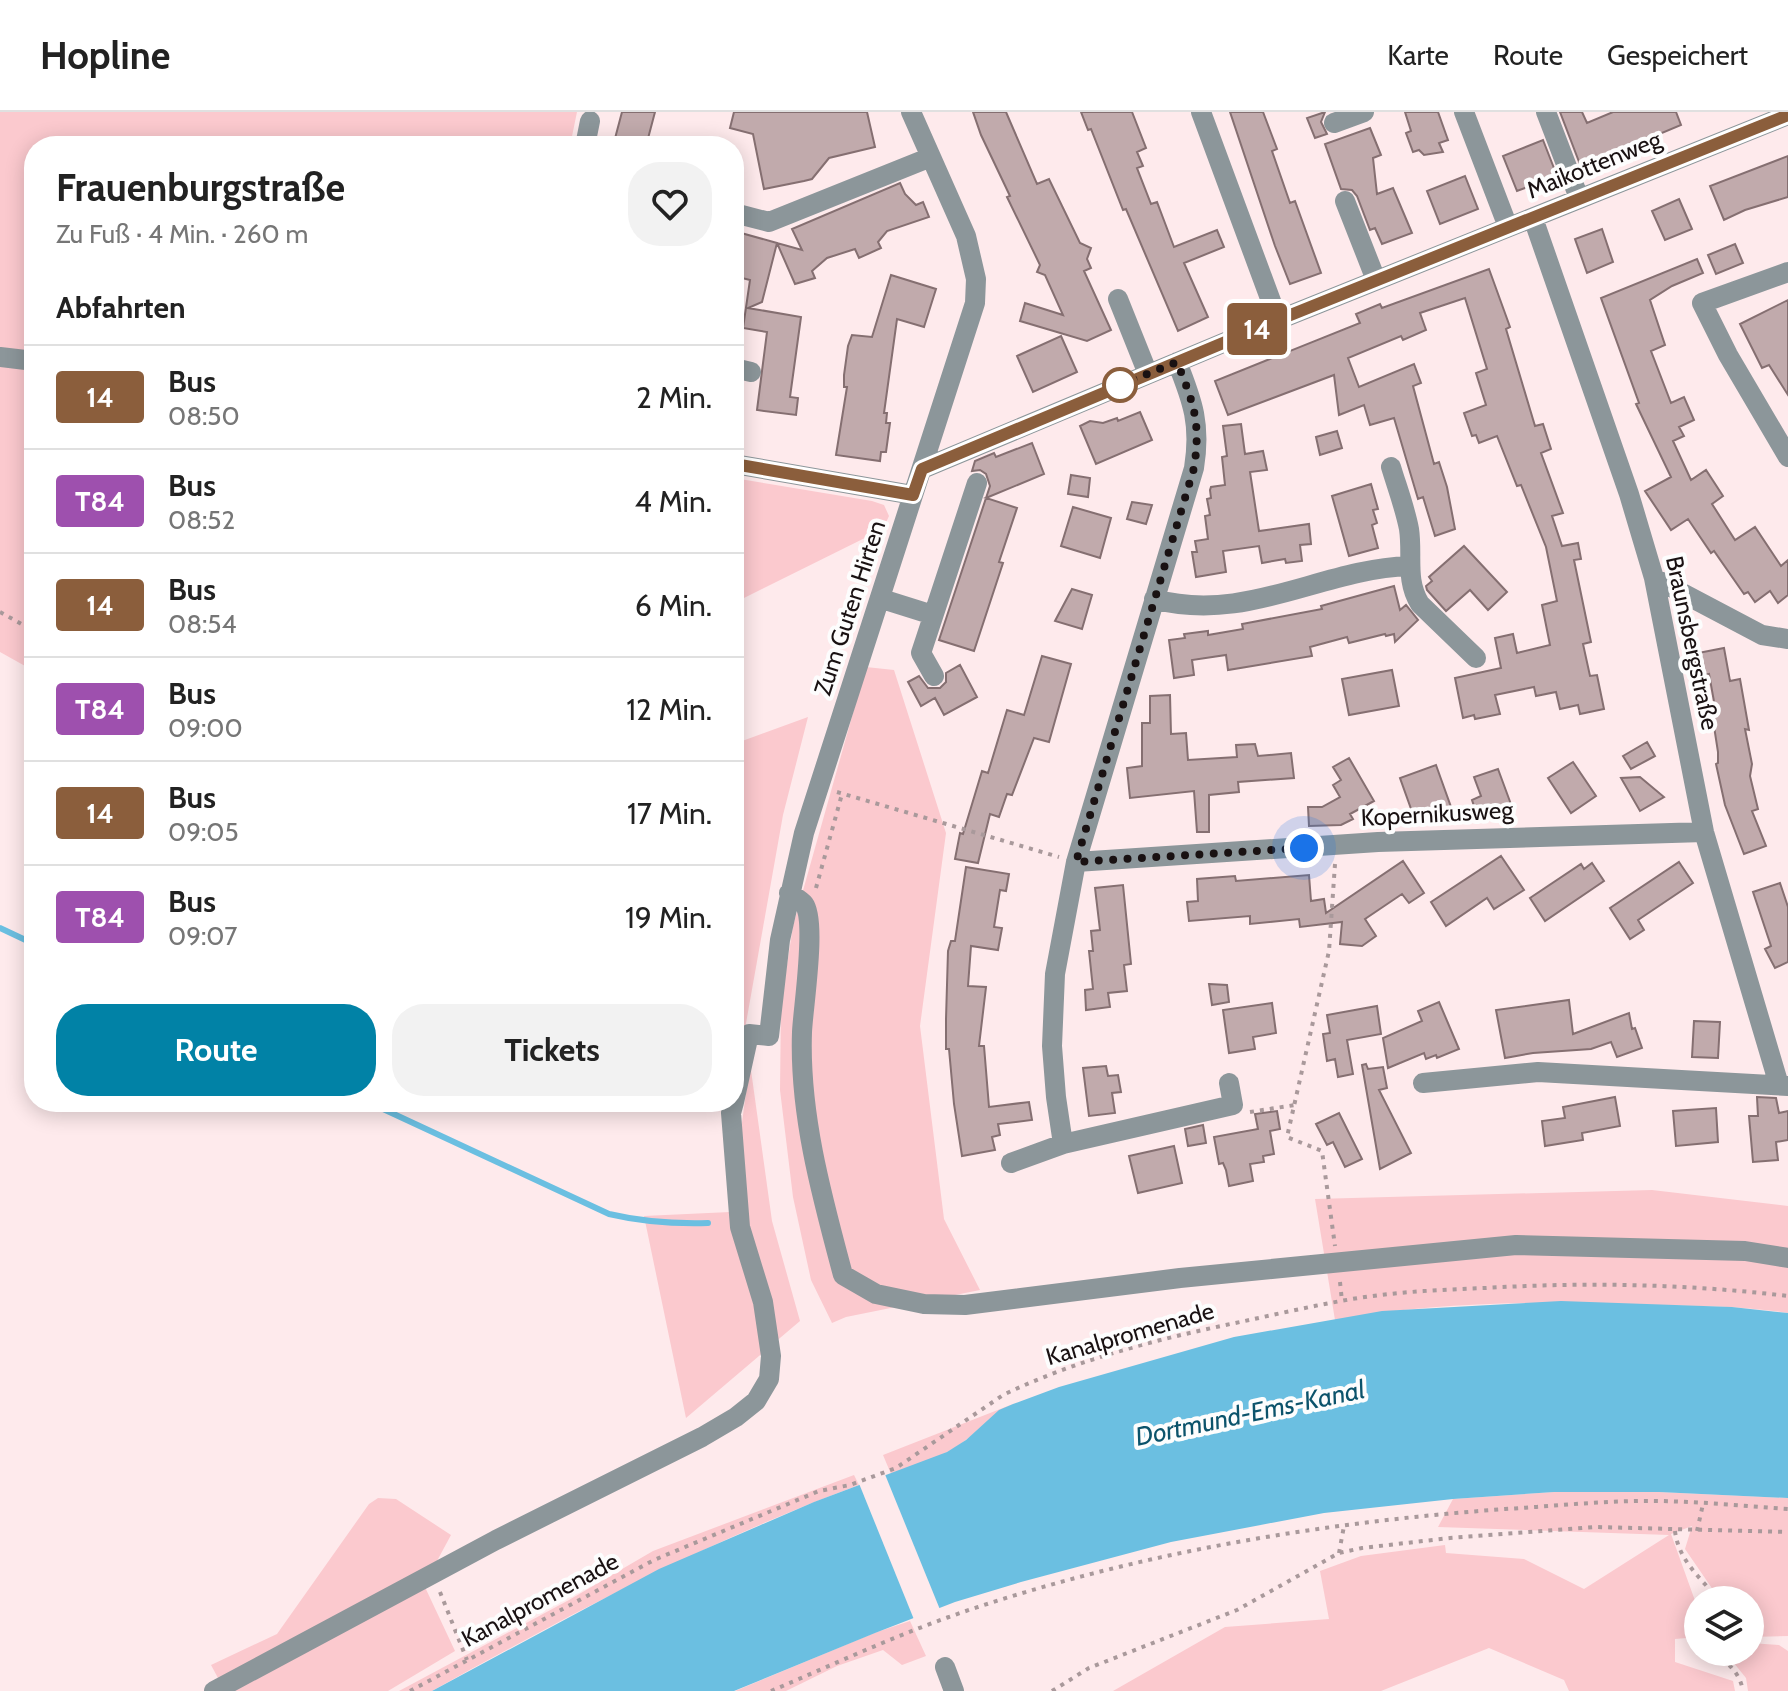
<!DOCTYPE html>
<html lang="de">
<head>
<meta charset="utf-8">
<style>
	body { margin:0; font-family:Cabin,sans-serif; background:#f2f2f2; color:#222; height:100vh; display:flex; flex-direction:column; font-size:30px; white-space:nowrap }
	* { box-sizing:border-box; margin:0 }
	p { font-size:26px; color:#767676 }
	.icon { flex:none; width:44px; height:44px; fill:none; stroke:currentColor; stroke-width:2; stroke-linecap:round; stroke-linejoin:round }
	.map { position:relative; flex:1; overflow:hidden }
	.panel { position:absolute; left:24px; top:24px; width:720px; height:976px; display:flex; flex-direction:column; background:#fff; border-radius:32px; box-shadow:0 4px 20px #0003 }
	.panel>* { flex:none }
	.badge { padding:0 16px; border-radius:6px; font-size:28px; line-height:52px }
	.tools { position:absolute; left:1684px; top:1474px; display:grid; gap:16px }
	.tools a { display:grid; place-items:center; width:80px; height:80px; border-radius:50%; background:#fff; box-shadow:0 4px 20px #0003; font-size:40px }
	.you { position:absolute; width:40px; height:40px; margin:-20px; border:6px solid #fff; border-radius:50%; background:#1a73e8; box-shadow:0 0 0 12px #1a73e833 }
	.map>.badge { position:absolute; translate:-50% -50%; box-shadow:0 0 0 4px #fff }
	h2 { padding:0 32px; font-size:30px; line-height:72px }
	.round { display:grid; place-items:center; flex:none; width:84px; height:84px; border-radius:32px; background:#f2f2f2 }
	.headline { display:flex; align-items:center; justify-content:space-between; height:136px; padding:0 32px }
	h1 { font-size:38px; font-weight:700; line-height:60px }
	.button { display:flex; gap:16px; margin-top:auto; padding:16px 32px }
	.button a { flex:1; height:92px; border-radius:32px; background:#0182a6; color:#fff; font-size:32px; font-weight:700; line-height:92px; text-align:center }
	.button a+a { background:#f2f2f2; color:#222 }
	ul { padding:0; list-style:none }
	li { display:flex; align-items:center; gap:24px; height:104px; padding:0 32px; border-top:2px solid #e0e0e0 }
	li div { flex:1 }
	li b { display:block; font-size:30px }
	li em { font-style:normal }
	li .badge { min-width:88px; font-weight:700; text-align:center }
	header { display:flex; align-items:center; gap:48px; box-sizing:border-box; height:112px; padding:0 40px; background:#fff; border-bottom:2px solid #e0e0e0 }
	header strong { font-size:38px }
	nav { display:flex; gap:44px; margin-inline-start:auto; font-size:28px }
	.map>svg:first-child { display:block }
</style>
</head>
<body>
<header>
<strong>Hopline</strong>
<nav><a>Karte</a><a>Route</a><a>Gespeichert</a></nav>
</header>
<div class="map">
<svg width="1788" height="1579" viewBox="0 0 1788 1579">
	<rect width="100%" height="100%" fill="#feeaec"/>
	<path fill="#fbc9ce" d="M0 0H577L570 34H34V559L0 540Z
		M734 366 872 389 884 393 889 404 883 417 734 491Z
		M866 555 894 558 946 721 920 914 944 1107 980 1178 846 1205 832 1211 811 1168 793 1085 780 978 781 892 793 814Z
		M808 605 783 703 740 945 734 942V632Z
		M750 951 772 1109 800 1209 686 1306 644 1104 730 1100Z
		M1652 1078 1788 1094V1201C1744 1194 1698 1194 1653 1193 1548 1189 1439 1189 1335 1208L1315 1087Z
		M1013 1292C990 1302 977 1322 956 1335 937 1347 913 1354 891 1362L883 1343Z
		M854 1363 859 1373C710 1428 570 1502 432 1579H399L569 1488 653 1439Z
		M1554 1380H1659L1788 1386V1524L1750 1525V1488H1720L1685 1437 1692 1414 1671 1422 1698 1497V1525L1675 1527V1550L1733 1569 1735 1579H1569L1564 1568 1489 1536 1381 1579H1113L1225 1515 1329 1507 1320 1459 1361 1444 1445 1433 1446 1441 1524 1447 1584 1477 1669 1423 1438 1415 1453 1387Z
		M378 1386 396 1387 451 1423 424 1473 455 1539 388 1579H225L211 1553 277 1522 369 1392Z
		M910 1509 926 1544 902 1553 883 1538 837 1554 786 1579H735L874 1521Z
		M1750 1531 1779 1533 1788 1539V1579H1748L1746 1566 1725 1540H1750Z"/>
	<path fill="#6bbfe1" d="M1561 1189 1732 1195 1788 1201V1386L1659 1380H1554L1453 1387 1324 1401 1171 1430 1021 1470 955 1490 875 1521 734 1579H432L659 1457 814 1390 947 1340 966 1328 999 1298 1013 1292 1059 1275 1234 1225 1382 1199Z"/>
	<path fill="#feeaec" d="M884 1360 941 1500 915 1510 858 1369Z"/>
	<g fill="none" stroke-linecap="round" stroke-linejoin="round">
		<path stroke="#6bbfe1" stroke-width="6" d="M0 816 34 832
			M368 990 609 1102C643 1110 673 1112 708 1111"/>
	</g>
	<path fill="#c1aaac" stroke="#856f71" stroke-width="2" d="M622 0H655L646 34H613Z
		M734 0H867L875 35 829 46 812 67 804 69 764 77 753 22 730 16Z
		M973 0H1006L1037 72 1049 67 1080 131 1091 136 1087 147 1091 156 1084 159 1111 218 1087 229 1020 209 1025 191 1063 203 1045 163 1037 160 1040 153 1007 85 1010 84 981 23Z
		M1081 0H1132L1146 36 1137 40 1143 54 1137 56 1151 92 1157 90 1174 135 1217 118 1224 135 1184 151 1208 205 1178 219 1126 97 1123 98 1091 17 1088 18Z
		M1230 0H1263L1277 37 1272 39 1290 91 1295 89 1321 161 1290 172 1275 134Z
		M1325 0 1321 10 1327 22 1315 26 1307 6Z
		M1405 0H1438L1448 28 1439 31 1443 40 1424 43 1419 38 1413 40 1406 21 1411 19Z
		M1560 0H1582L1587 11 1613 0H1676L1681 13 1581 55Z
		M1370 16 1381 43 1373 46 1377 82 1393 76 1412 121 1382 132 1375 116 1370 118 1357 84 1352 78 1341 77 1325 32Z
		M1543 28 1557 64 1517 79 1503 44Z
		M1788 44V85L1745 98 1724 108 1710 74Z
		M1465 64 1478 97 1440 112 1427 79Z
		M900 71 905 82 916 93 923 90 929 105 887 119 878 130 881 136 859 146 855 137 827 146 812 159 815 166 795 172 777 131 802 138 792 117Z
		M1679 87 1692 117 1665 128 1652 99Z
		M1602 117 1613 150 1587 161 1575 127Z
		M734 119 777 131 762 190 748 196 801 205 790 285 798 286 796 303 757 298 767 220 743 216 750 168 734 164Z
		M1735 132 1743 151 1716 162 1708 143Z
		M1697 147 1703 161 1672 174 1650 188 1665 233 1651 239 1671 291 1684 285 1694 308 1679 315 1684 324 1673 329 1691 368 1706 358 1723 384 1712 392 1735 428 1755 415 1781 454 1788 448V483L1778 491 1770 479 1755 490 1748 480 1744 482 1714 439 1711 441 1688 407 1671 418 1645 379 1671 365 1636 292 1639 291 1601 186Z
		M1489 157 1510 215 1506 217 1535 314 1543 312 1551 337 1541 341 1563 401 1552 404 1562 434 1578 431 1581 447 1574 448 1591 530 1583 532 1590 564 1597 563 1604 597 1580 602 1578 593 1560 597 1556 580 1536 584 1534 575 1495 583 1500 602 1475 607 1474 603 1463 606 1455 566 1501 556 1495 526 1513 522 1517 541 1550 533 1542 493 1557 489 1546 435 1521 373 1517 374 1497 324 1479 331 1476 323 1472 324 1464 301 1486 293 1476 261 1487 257 1465 186 1420 201 1426 218 1403 228 1401 224 1348 246 1359 275 1414 252 1421 271 1413 274 1434 352 1439 350 1447 375 1455 417 1435 424 1423 385 1418 387 1394 306 1370 313 1364 293 1339 303 1334 263 1228 303 1215 269 1360 211 1356 202 1380 192 1382 196Z
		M891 163 936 177 924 215 897 207 884 301H887L886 311H890L886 340H881L880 349 836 343 847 275H844V263L848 234 852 223 872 225Z
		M1788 188V283L1769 253 1762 256 1740 212Z
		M1061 224 1077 260 1033 280 1017 244Z
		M1140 300 1152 328 1096 352 1080 314 1090 309 1103 311 1117 306 1118 309Z
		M1241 312 1245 342 1263 339 1267 358 1250 360 1259 419 1309 412 1311 432 1300 433 1302 449 1286 451 1285 447 1262 451 1259 434 1223 439 1226 460 1196 465 1192 440H1197L1195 429 1208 427 1205 404 1210 403 1207 387 1211 386 1210 378 1211 375 1225 373 1222 345 1227 344 1223 314Z
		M1337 319 1342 336 1320 343 1316 325Z
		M1032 331 1044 362 986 386 1017 396 999 450 1003 451 974 539 939 528 990 374 986 362 980 358 972 359 975 349 994 341 996 345Z
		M1071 363 1090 366 1088 385 1068 382Z
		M1371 372 1378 397 1373 398 1377 411 1372 413 1378 436 1349 444 1332 384Z
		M1132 390 1152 393 1146 412 1127 407Z
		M1073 395 1111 406 1100 446 1061 434Z
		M1464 434 1507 480 1488 498 1470 478 1446 499 1427 478 1426 474 1432 469 1429 465Z
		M1394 474 1400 498 1406 493 1418 508 1395 530 1394 522 1386 524 1385 522 1349 531 1347 525 1310 535 1312 544 1228 558 1226 543 1192 548 1194 563 1174 566 1169 528 1185 526 1184 522 1208 519V523L1243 517 1242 512 1322 497 1321 494Z
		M1072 477 1092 483 1082 517 1055 509Z
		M1724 536 1730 569 1740 567 1749 618 1745 617 1752 652 1750 664 1758 697 1752 699 1766 734 1744 742 1725 693 1716 652 1718 651V640L1711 595H1715L1709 562 1697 564 1693 542Z
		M1042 544 1071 552 1049 630 1034 626 1012 683 1007 682 999 705 990 702 978 751 955 747 960 721 963 722 982 659 988 661 1007 598 1024 603Z
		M960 553 977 585 944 603 935 586 921 594 908 570 919 564 928 576H940L946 570V561Z
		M1392 558 1399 594 1349 603 1342 567Z
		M1170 583 1171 622 1186 621 1188 648 1237 645 1236 633 1255 632 1258 644 1291 641 1294 666 1238 670 1239 680 1209 683V720H1197L1194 679 1130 686 1127 656 1142 654V611H1150V584Z
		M1647 630 1655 644 1631 657 1623 644Z
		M1349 646 1374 689 1350 702 1353 707 1341 713 1309 714 1308 695H1322L1340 685 1333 673 1341 668 1333 655Z
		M1573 650 1596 684 1571 701 1548 666Z
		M1436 653 1451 695 1415 708 1400 666Z
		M1498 657 1512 695 1478 706 1472 688 1481 684 1474 665Z
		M1640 665 1664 685 1640 699 1621 666Z
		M1501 744 1524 778 1494 797 1487 786 1446 814 1431 790Z
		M1403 749 1424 781 1409 791 1402 782 1365 807 1376 824 1362 834 1340 832 1342 810 1300 815 1299 807 1250 812V804L1189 809 1187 790 1198 789 1197 767 1235 764 1236 769 1309 763 1311 789 1324 787 1326 801Z
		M1679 750 1693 771 1638 808 1644 818 1630 827 1610 796Z
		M1592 751 1604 769 1545 809 1530 786 1581 752 1584 757Z
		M966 755 1009 762 1006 779 1000 778 994 815 1002 816 998 838 971 834 968 874 986 875 979 934H984L989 995 1029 990 1032 1008 998 1012 1000 1023 992 1025 995 1038 962 1044 954 992 949 937H946V907L948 839 951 829H955Z
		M1780 771 1788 795V850L1775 856 1765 837 1771 834 1753 780Z
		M1123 773 1131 852 1124 853 1127 879 1108 881 1110 895 1086 898 1085 878 1093 877 1089 839H1093L1091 819 1100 818 1095 776Z
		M1209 872 1227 873 1229 890 1212 893Z
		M1569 888 1573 922 1629 901 1632 917 1635 916 1642 936 1617 945 1611 930 1591 937 1533 941 1505 946 1496 898Z
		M1439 890 1459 937 1437 946 1436 943 1426 947 1424 941 1388 956 1383 926 1422 909 1418 899Z
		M1272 891 1276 921 1253 925 1255 937 1229 941 1223 898Z
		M1377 894 1381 922 1347 928 1353 962 1338 965 1335 947 1327 949 1323 922 1330 921 1327 903Z
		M1694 909 1720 910 1718 946 1692 945Z
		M1366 952 1368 957 1383 955 1387 976 1379 978 1411 1041 1380 1057 1362 953Z
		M1106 954 1108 964 1118 963 1121 980 1112 981 1115 1001 1089 1004 1083 956Z
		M1615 985 1620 1014 1582 1021 1583 1028 1545 1034 1542 1009 1565 1006 1563 995Z
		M1757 985 1776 986 1779 1001 1788 999V1028L1776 1030 1778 1048 1753 1050 1749 1004H1758Z
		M1716 996 1718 1030 1676 1034 1673 999Z
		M1277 999 1280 1017 1270 1019 1274 1042 1263 1044 1264 1050 1250 1052 1253 1069 1229 1074 1226 1058 1223 1051 1219 1052 1214 1025 1258 1017 1255 1002Z
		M1339 1001 1362 1047 1345 1055 1333 1030 1327 1033 1316 1012Z
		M1203 1013 1206 1031 1188 1034 1185 1017Z
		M1174 1034 1182 1071 1138 1081 1129 1044Z"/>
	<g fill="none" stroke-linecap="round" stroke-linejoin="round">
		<path stroke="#a9999b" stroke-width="4" stroke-dasharray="4 6" stroke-linecap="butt" d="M0 500 34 519
			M837 680 1059 745
			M1335 752 1329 839 1287 1025 1322 1039 1335 1134
			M816 776 842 682
			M1250 1000 1295 993
			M1340 1170 1342 1189
			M1675 1419C1678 1445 1696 1462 1713 1481L1714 1488
			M1697 1419 1703 1392
			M1339 1441 1344 1414
			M440 1480 467 1548
			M1714 1540C1728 1551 1740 1561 1743 1579
			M410 1579 654 1448 819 1379 850 1373 896 1356 1003 1283C1078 1247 1158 1227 1240 1210 1273 1203 1307 1195 1341 1189 1388 1180 1437 1178 1485 1176 1587 1170 1687 1172 1788 1184
			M771 1579C839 1550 907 1518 978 1495 1148 1439 1326 1410 1505 1397 1557 1394 1609 1388 1661 1389 1704 1390 1746 1394 1788 1397
			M1052 1579 1089 1556 1237 1498 1339 1441 1362 1436 1450 1426 1596 1415 1788 1420"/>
		<path stroke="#8c969a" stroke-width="20" d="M1201 0 1278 208
			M1464 0 1508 115
			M1546 0 1579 86
			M1334 11 1364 0
			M585 34 590 9
			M1345 89 1376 168
			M734 101 769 110 931 45
			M1533 106 1629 382 1654 466 1704 720 1779 973
			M1788 160 1702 191 1728 243 1788 345
			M1118 187 1148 262
			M0 245 34 249
			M734 256 751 260
			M734 352 913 383
			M1391 355C1397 375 1405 396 1409 417 1413 444 1405 468 1420 492L1476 546
			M922 357 1278 208 1788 3
			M1654 466 1762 523 1788 527
			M882 487 933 503
			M1154 487C1246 512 1321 457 1409 454
			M934 564 921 541 977 371
			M1076 750 1378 730 1704 720
			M789 781C793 784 801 788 804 792 817 809 803 896 802 920 799 1002 822 1085 843 1163L876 1182 924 1192 965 1193 1180 1166 1516 1133 1745 1139 1788 1146
			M1423 971 1538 960 1788 974
			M734 990 749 922 769 924 780 828 804 721 975 191 976 167 966 124 911 0
			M1063 1032 1056 985 1052 934 1055 862 1076 750 1194 356C1201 313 1193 290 1177 250
			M1011 1051 1063 1032 1233 993 1229 971
			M945 1555 954 1579
			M214 1579 496 1428 702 1325 736 1305 756 1289 769 1267 771 1244 763 1190 740 1115 731 1001 734 990"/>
	</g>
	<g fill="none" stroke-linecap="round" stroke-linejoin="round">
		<g stroke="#fff" stroke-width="18">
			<path id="line" d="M734 352 913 383 922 357 1278 208 1788 3"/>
		</g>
		<use href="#line" stroke="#8b5e3c" stroke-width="12"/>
		<path stroke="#191112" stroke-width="8" stroke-dasharray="0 14.4" d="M1120 273 1177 250C1194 292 1201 311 1194 356L1076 750 1304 736"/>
	</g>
	<circle fill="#fff" stroke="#8b5e3c" stroke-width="4" cx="1120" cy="273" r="16"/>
	<g text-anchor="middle" stroke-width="8" stroke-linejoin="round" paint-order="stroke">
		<g font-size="24" fill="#191112" stroke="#fdfdfd">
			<text transform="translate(1594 53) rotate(-22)" y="8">Maikottenweg</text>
			<text transform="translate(850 496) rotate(-72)" y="8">Zum Guten Hirten</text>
			<text transform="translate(1692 531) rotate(78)" y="8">Braunsbergstraße</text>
			<text transform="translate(1437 702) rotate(-3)" y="8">Kopernikusweg</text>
			<text transform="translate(1130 1222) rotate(-16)" y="8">Kanalpromenade</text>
			<text transform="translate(540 1488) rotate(-28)" y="8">Kanalpromenade</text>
		</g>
		<g font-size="26" font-style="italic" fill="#0c536b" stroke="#fdfdfd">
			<text transform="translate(1250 1301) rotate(-12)" y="9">Dortmund-Ems-Kanal</text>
		</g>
	</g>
</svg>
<div class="tools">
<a><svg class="icon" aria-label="layers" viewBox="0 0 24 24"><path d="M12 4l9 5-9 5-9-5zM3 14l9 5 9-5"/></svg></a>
</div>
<div class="you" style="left:1304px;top:736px"></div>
<b class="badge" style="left:1257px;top:217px;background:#8b5e3c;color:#fff">14</b>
<section class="panel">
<div class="headline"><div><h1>Frauenburgstraße</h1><p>Zu Fuß · 4 Min. · 260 m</p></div><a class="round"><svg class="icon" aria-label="heart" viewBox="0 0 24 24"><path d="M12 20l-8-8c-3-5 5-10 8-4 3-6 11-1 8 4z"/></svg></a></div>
<h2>Abfahrten</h2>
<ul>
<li><span class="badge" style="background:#8b5e3c;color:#fff">14</span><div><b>Bus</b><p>08:50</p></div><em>2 Min.</em></li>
<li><span class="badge" style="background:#9e50ae;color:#fff">T84</span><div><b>Bus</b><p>08:52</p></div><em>4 Min.</em></li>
<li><span class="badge" style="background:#8b5e3c;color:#fff">14</span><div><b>Bus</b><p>08:54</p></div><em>6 Min.</em></li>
<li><span class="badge" style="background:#9e50ae;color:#fff">T84</span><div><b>Bus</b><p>09:00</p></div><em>12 Min.</em></li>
<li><span class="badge" style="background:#8b5e3c;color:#fff">14</span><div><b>Bus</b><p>09:05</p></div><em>17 Min.</em></li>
<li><span class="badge" style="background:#9e50ae;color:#fff">T84</span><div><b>Bus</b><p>09:07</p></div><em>19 Min.</em></li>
</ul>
<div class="button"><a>Route</a><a>Tickets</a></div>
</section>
</div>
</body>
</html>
